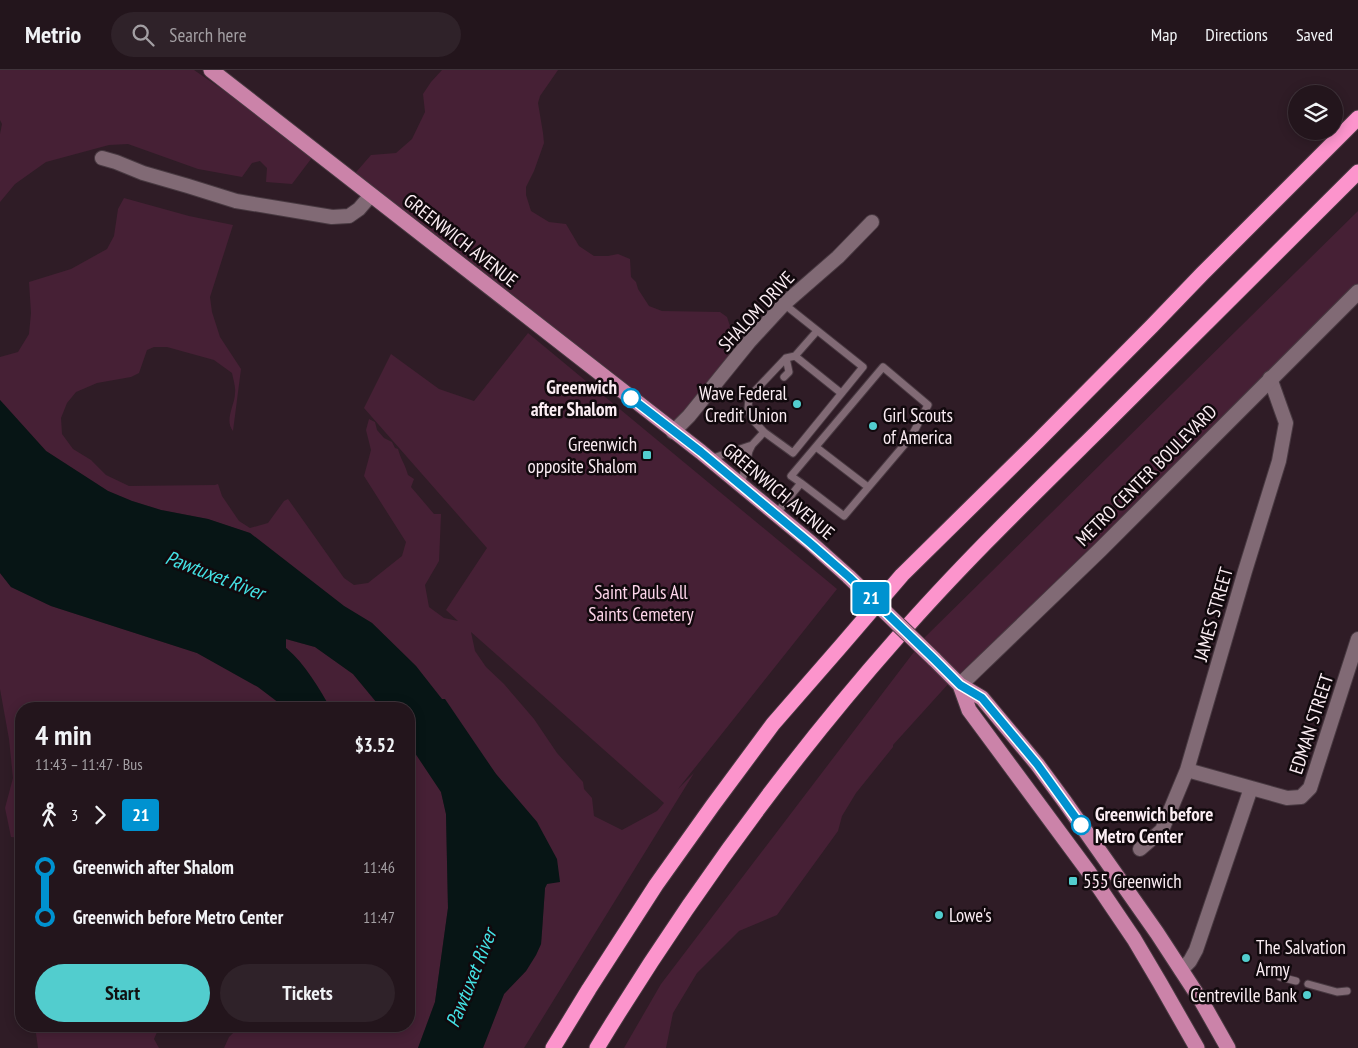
<!DOCTYPE html>
<html lang="en">
<head>
<meta charset="utf-8">
<style>
	body { margin:0; font-family:"PT Sans Narrow",sans-serif; background:#2f2229; color:#f1f3f6; height:100vh; display:flex; flex-direction:column; font-size:19px; white-space:nowrap }
	* { box-sizing:border-box; margin:0 }
	p { font-size:16px; color:#a39fa3 }
	.icon { flex:none; width:28px; height:28px; fill:none; stroke:currentColor; stroke-width:2; stroke-linecap:round; stroke-linejoin:round }
	.map { position:relative; flex:1; overflow:hidden }
	.panel { position:absolute; left:15px; top:632px; width:400px; height:330px; display:flex; flex-direction:column; background:#23151c; border-radius:20px; box-shadow:0 2px 12px #0003,0 0 0 1px #40343b }
	.panel>* { flex:none }
	.badge { padding:0 10px; border-radius:4px; font-size:18px; line-height:32px }
	.tools { position:absolute; left:1288px; top:15px; display:grid; gap:10px }
	.tools a { display:grid; place-items:center; width:55px; height:55px; border-radius:50%; background:#23151c; box-shadow:0 2px 12px #0003,0 0 0 1px #40343b; font-size:25px }
	.map>.badge { position:absolute; translate:-50% -50%; box-shadow:0 0 0 2px #fff }
	.legs { display:flex; align-items:center; gap:8px; height:55px; padding:0 20px; font-size:16px }
	.legs p { margin-inline-start:auto }
	.overview { display:flex; align-items:center; justify-content:space-between; height:85px; padding:0 20px }
	h1 { font-size:28px; font-weight:600; line-height:38px }
	.primary-button { display:flex; gap:10px; margin-top:auto; padding:10px 20px }
	.primary-button a { flex:1; height:58px; border-radius:30px; background:#52cdce; color:#111; font-size:20px; font-weight:600; line-height:58px; text-align:center }
	.primary-button a+a { background:#2f2229; color:#f1f3f6 }
	ul { padding:0 20px; list-style:none }
	li { display:flex; align-items:center; gap:18px; height:50px; font-size:19px }
	li i { display:grid; place-items:center; width:8px; height:100%; margin:0 6px; background:currentColor }
	li i::after { content:''; width:12px; height:12px; margin:-6px; border:4px solid; border-radius:50%; background:#23151c }
	li p { margin-inline-start:auto }
	li:first-child i { background:linear-gradient(#0000 50%,currentColor 0) }
	li:last-child i { background:linear-gradient(currentColor 50%,#0000 0) }
	header { display:flex; align-items:center; gap:30px; box-sizing:border-box; height:70px; padding:0 25px; background:#23151c; border-bottom:1px solid #40343b }
	header strong { font-size:24px }
	nav { display:flex; gap:28px; margin-inline-start:auto; font-size:18px }
	.search { width:350px; height:45px; background:#2f2229; display:flex; align-items:center; gap:12px; box-sizing:border-box; padding:0 18px; border-radius:28px; color:#a39fa3; font-size:19px }
	.map>svg:first-child { display:block }
</style>
</head>
<body>
<header>
<strong>Metrio</strong>
<div class="search"><svg class="icon" aria-label="search" viewBox="0 0 24 24"><circle cx="10" cy="10" r="6"/><path d="M15 15l6 6"/></svg>Search here</div>
<nav><a>Map</a><a>Directions</a><a>Saved</a></nav>
</header>
<div class="map">
<svg width="1358" height="978" viewBox="0 0 1358 978">
	<rect width="100%" height="100%" fill="#2f1c26"/>
	<path fill="#462035" fill-rule="evenodd" d="M0 0H194L299 72 314 85 292 114 266 112 267 98 260 91 252 93 242 107 198 99 128 74 109 75 46 92 15 114 0 132V64L2 54 0 50Z
		M442 0H558L540 26 538 33 543 63 544 73 534 101 526 117V125L531 141 549 152 566 154 579 176 594 186H608L618 184 630 189 631 207 636 212 638 219 649 236 662 241 720 242 727 247 731 259 725 274 739 291 674 360 351 108 371 85 396 83 412 69 425 42 423 24 431 12Z
		M124 128 189 146 233 155 210 227 212 242 220 267 241 299 233 361C224 350 235 335 235 323 236 317 233 309 232 303L214 290 167 277H154L147 280 139 303 131 307 97 313 76 322 67 333 61 348 62 364 73 379 91 390 106 405 129 416 215 415 218 414 222 426 239 451 250 458 268 453 284 431 288 429 344 508 354 515 368 513 402 486 406 472 364 406 371 380 366 360 369 349 375 352 377 360 384 368 392 372 395 378 398 379C401 390 405 394 408 405L414 409 411 417 434 444H441L439 491 425 515 429 537 444 548 458 551 446 540 487 478 364 338 391 284 439 319 474 331 528 263 837 519 678 719 694 703 524 978H483L504 924 526 901 536 885 541 874 542 861 545 818 547 814 537 752 496 704 416 596 372 553 344 536 250 463 208 449 161 440 132 431 108 421 46 381 0 330V287L18 282 29 264 31 243 29 212 71 199 107 179 114 166 118 139ZM471 562 664 733 657 741 622 760 594 746 592 728 584 719 583 712 557 683 534 649 504 614 486 597 475 581Z
		M1358 141V222L960 615 950 612 893 675V677L856 723 842 746 838 761 777 845 739 861 697 903 673 943 666 978H624L661 914 917 578 921 571Z
		M0 503 11 517 51 536 197 583 258 617 287 639H21V768L11 767 5 738 13 708 9 669 0 619Z
		M286 569 315 577 353 604 382 639H331C318 617 306 595 286 578Z
		M409 674 441 722 446 744 448 838 435 932 418 978H224L229 967 240 956 300 957 301 956H409Z
		M35 956H161L158 960 154 969 159 978H38Z"/>
	<path fill="#071515" d="M0 330 46 381 108 421 132 431 161 440 208 449 250 463 344 536 372 553 416 596 442 629H445L496 704 537 752 557 789 560 812 547 814 545 818 542 861 541 874 536 885 526 901 504 924 483 978H418L435 932 448 838 446 744 441 722 409 674V639H382L353 604 315 577 286 569V578C306 595 318 617 331 639H287L258 617 197 583 51 536 11 517 0 503Z"/>
	<g fill="none" stroke-linecap="round" stroke-linejoin="round">
		<g stroke="#483941" stroke-width="9">
			<path id="lane" d="M795 286 841 323
				M784 307 789 302 786 288
				M752 324 765 327 770 322
				M764 362 751 348 748 338 749 327 786 288 795 286 817 261
				M752 375 764 362 793 383 863 297 784 234
				M816 377 868 417
				M710 389 752 375 749 381 741 415
				M776 444 801 413 844 446 911 367 928 335 883 297 791 406 801 413
				M1280 907 1296 911
				M1308 914 1337 922 1347 921"/>
		</g>
		<g stroke="#483941" stroke-width="16">
			<path id="street" d="M102 88 116 92 143 103 188 116 236 131 332 147 349 146 359 139 371 125
				M673 362 689 346 749 272 784 234 838 187 872 152
				M1187 700 1287 728 1301 727 1310 718 1358 569
				M1140 779 1162 760 1187 700 1245 501 1279 391 1286 353 1270 308
				M1181 900 1190 891 1196 880 1251 718"/>
		</g>
		<g stroke="#483941" stroke-width="17">
			<path id="secondary" d="M960 615 1100 480 1358 222"/>
		</g>
		<g stroke="#483941" stroke-width="17">
			<path id="primary" d="M211 0 701 382 811 473 849 507
				M934 589 960 615 982 628 1037 694 1065 732 1157 863 1202 932 1228 978
				M960 615 969 640 1088 801 1113 838 1134 869 1160 913 1197 978"/>
		</g>
		<g stroke="#483941" stroke-width="17">
			<path id="highway" d="M553 978 589 919 656 815 713 735 773 654 841 576 902 505 1038 371 1152 256 1202 204 1358 48
				M597 978C685 833 785 695 897 568 960 496 1029 429 1097 362 1184 275 1271 188 1358 102"/>
		</g>
		<use href="#lane" stroke="#816a75" stroke-width="7"/>
		<use href="#street" stroke="#816a75" stroke-width="14"/>
		<use href="#secondary" stroke="#816a75" stroke-width="15"/>
		<use href="#primary" stroke="#cb83a9" stroke-width="15"/>
		<use href="#highway" stroke="#fc94cc" stroke-width="15"/>
		<g stroke="#483941" stroke-width="17" stroke-linecap="butt">
			<path id="primary-bridge" d="M849 507 934 589"/>
		</g>
		<use href="#primary-bridge" stroke="#cb83a9" stroke-width="15"/>
	</g>
	<g fill="none" stroke-linecap="round" stroke-linejoin="round">
		<g stroke="#fff" stroke-width="11">
			<path id="line-1" d="M631 328 701 382 810 473 849 507 934 589 960 615 982 628 1037 694 1081 755"/>
		</g>
		<use href="#line-1" stroke="#0092d0" stroke-width="8"/>
	</g>
	<g fill="#fff" stroke="#0092d0" stroke-width="2.5">
		<circle cx="631" cy="328" r="9"/>
		<circle cx="1081" cy="755" r="9"/>
	</g>
	<g fill="#52cdce" stroke="#11090d" stroke-width="2">
		<circle cx="797" cy="334" r="5"/>
		<circle cx="873" cy="356" r="5"/>
		<rect x="642" y="380" width="10" height="10" rx="2.5"/>
		<rect x="1068" y="806" width="10" height="10" rx="2.5"/>
		<circle cx="939" cy="845" r="5"/>
		<circle cx="1246" cy="888" r="5"/>
		<circle cx="1307" cy="925" r="5"/>
	</g>
	<g text-anchor="middle" stroke-width="5" stroke-linejoin="round" paint-order="stroke">
		<g font-size="19" fill="#fbedf3" stroke="#11090d">
			<text transform="translate(461 170) rotate(38)" y="7">GREENWICH AVENUE</text>
			<text transform="translate(756 241) rotate(-47)" y="7">SHALOM DRIVE</text>
			<text transform="translate(1146 405) rotate(-45)" y="7">METRO CENTER BOULEVARD</text>
			<text transform="translate(779 421) rotate(40)" y="7">GREENWICH AVENUE</text>
			<text transform="translate(1213 544) rotate(-74)" y="7">JAMES STREET</text>
			<text transform="translate(1311 654) rotate(-72)" y="7">EDMAN STREET</text>
		</g>
		<g font-size="19" font-weight="bold" fill="#fbedf3" stroke="#11090d" text-anchor="end">
			<text x="617" y="324">Greenwich<tspan x="617" dy="22">after Shalom</tspan></text>
			<text x="1095" y="751" text-anchor="start">Greenwich before<tspan x="1095" dy="22">Metro Center</tspan></text>
		</g>
		<g font-size="19" fill="#fbedf3" stroke="#11090d" text-anchor="start">
			<text x="787" y="330" text-anchor="end">Wave Federal<tspan x="787" dy="22">Credit Union</tspan></text>
			<text x="883" y="352">Girl Scouts<tspan x="883" dy="22">of America</tspan></text>
			<text x="637" y="381" text-anchor="end">Greenwich<tspan x="637" dy="22">opposite Shalom</tspan></text>
			<text x="1083" y="818">555 Greenwich</text>
			<text x="949" y="852">Lowe's</text>
			<text x="1256" y="884">The Salvation<tspan x="1256" dy="22">Army</tspan></text>
			<text x="1297" y="932" text-anchor="end">Centreville Bank</text>
		</g>
		<g font-size="19" fill="#fdd5e9" stroke="#11090d">
			<text x="641" y="529">Saint Pauls All<tspan x="641" dy="22">Saints Cemetery</tspan></text>
		</g>
		<g font-size="20" font-style="italic" fill="#44e2e5" stroke="#11090d">
			<text transform="translate(215 505) rotate(21)" y="7">Pawtuxet River</text>
			<text transform="translate(471 908) rotate(-68)" y="7">Pawtuxet River</text>
		</g>
	</g>
</svg>
<div class="tools">
<a><svg class="icon" aria-label="layers" viewBox="0 0 24 24"><path d="M12 4l9 5-9 5-9-5zM3 14l9 5 9-5"/></svg></a>
</div>
<b class="badge" style="left:871px;top:528px;background:#0092d0;color:#fff">21</b>
<section class="panel">
<div class="overview"><div><h1>4 min</h1><p>11:43 – 11:47 · Bus</p></div><b>$3.52</b></div>
<div class="legs"><svg class="icon" aria-label="walk" viewBox="0 0 24 24"><circle cx="13" cy="4" r="2"/><path d="M13 8l-2 6 4 7M11 14l-3 7M7 12l3-4h3l4 4"/></svg>3<svg class="icon" aria-label="forward" viewBox="0 0 24 24"><path d="M9 5l7 7-7 7"/></svg><b class="badge" style="background:#0092d0;color:#fff">21</b></div>
<ul>
<li><i style="color:#0092d0"></i><b>Greenwich after Shalom</b><p>11:46</p></li>
<li><i style="color:#0092d0"></i><b>Greenwich before Metro Center</b><p>11:47</p></li>
</ul>
<div class="primary-button"><a>Start</a><a>Tickets</a></div>
</section>
</div>
</body>
</html>
